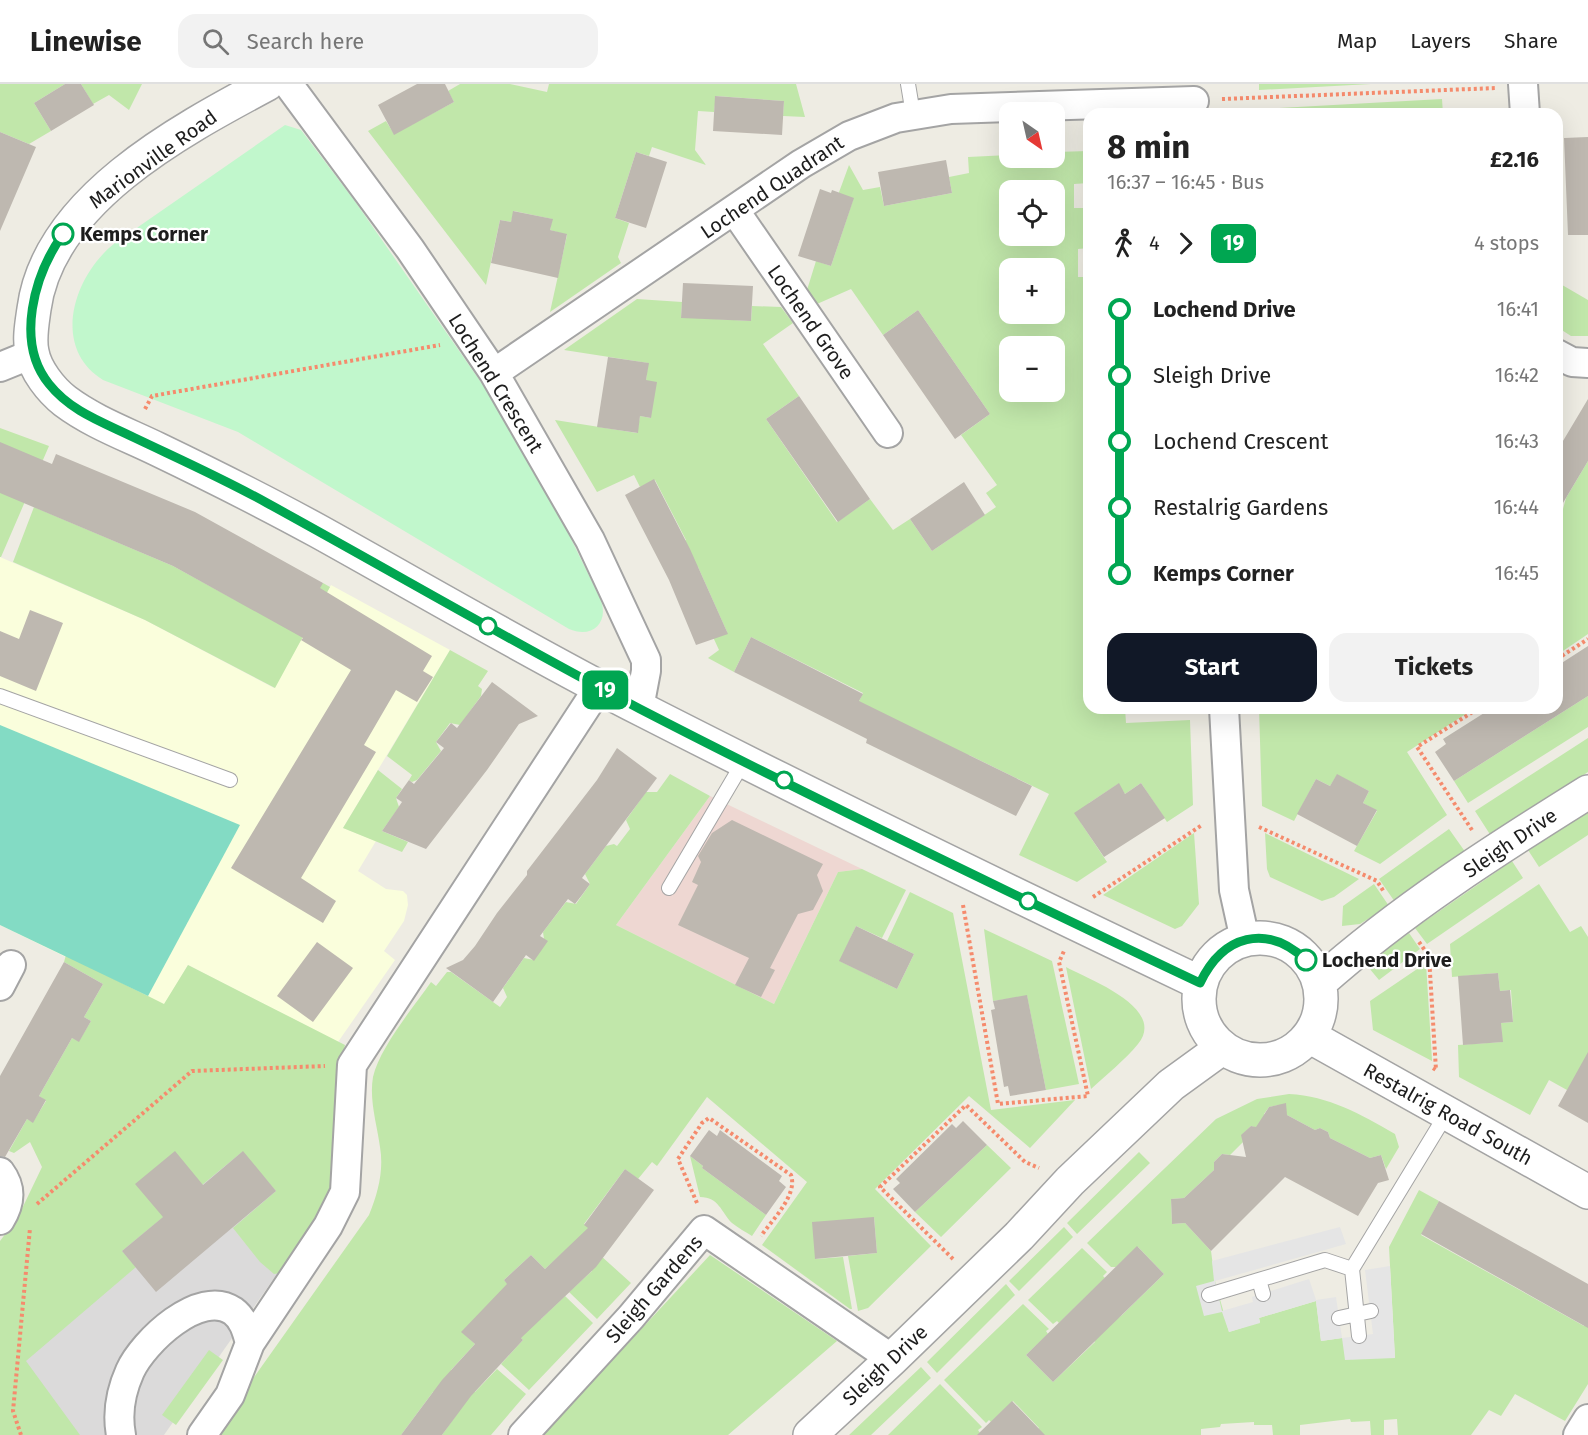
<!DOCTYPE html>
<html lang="en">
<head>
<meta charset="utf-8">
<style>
	body { margin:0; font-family:"Fira Sans",sans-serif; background:#f2f2f2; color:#222; height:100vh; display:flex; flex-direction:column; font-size:22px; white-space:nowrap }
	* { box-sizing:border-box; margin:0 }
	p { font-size:20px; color:#767676 }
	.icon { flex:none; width:33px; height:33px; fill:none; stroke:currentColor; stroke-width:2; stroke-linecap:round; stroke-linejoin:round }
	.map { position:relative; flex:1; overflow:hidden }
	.sheet { position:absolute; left:1083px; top:24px; width:480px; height:606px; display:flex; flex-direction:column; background:#fff; border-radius:18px; box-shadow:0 6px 24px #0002 }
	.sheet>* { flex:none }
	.badge { padding:0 12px; border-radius:9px; font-size:21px; line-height:39px }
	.needle { width:39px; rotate:146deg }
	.tools { position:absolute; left:999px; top:18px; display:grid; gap:12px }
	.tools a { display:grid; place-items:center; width:66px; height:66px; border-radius:12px; background:#fff; box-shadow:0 6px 24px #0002; font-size:30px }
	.map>.badge { position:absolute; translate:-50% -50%; box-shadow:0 0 0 3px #fff }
	.legs { display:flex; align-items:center; gap:9px; height:66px; padding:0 24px; font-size:20px }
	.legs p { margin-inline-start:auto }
	.summary { display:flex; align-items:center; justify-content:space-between; height:102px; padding:0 24px }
	h1 { font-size:33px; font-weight:700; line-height:45px }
	.primary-button { display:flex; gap:12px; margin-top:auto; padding:12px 24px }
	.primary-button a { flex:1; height:69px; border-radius:18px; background:#111827; color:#fff; font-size:24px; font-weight:700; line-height:69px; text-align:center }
	.primary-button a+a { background:#f2f2f2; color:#222 }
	ul { padding:0 24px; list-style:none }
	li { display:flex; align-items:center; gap:21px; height:66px; font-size:22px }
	li i { display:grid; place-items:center; width:9px; height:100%; margin:0 8px; background:currentColor }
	li i::after { content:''; width:15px; height:15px; margin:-8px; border:4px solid; border-radius:50%; background:#fff }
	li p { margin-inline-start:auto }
	li:first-child i { background:linear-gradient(#0000 50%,currentColor 0) }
	li:last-child i { background:linear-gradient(currentColor 50%,#0000 0) }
	header { display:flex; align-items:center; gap:36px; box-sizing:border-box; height:84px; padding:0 30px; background:#fff; border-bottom:2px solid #e0e0e0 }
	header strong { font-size:28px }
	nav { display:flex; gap:33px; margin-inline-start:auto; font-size:21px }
	.search { width:420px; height:54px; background:#f2f2f2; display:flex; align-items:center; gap:15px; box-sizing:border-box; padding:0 21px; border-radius:18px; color:#767676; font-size:22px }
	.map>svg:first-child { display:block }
</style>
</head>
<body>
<header>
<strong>Linewise</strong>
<div class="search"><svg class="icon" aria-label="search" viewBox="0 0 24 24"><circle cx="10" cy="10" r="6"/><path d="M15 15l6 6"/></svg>Search here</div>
<nav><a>Map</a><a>Layers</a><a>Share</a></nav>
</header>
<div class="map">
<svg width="1588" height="1351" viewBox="0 0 1588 1351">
	<rect width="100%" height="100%" fill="#eeece3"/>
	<path fill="#dbdada" d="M164 921 336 1106 164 1351H0V1265Z"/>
	<path fill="#eed7d2" d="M710 712 862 785 838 788 774 920 616 841Z"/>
	<path fill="#fafedc" d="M0 473 145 536 274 604 331 501 450 566 343 744 376 757 358 787 386 805 403 807 407 811 408 821 404 837 384 867 395 876 338 958 188 881 164 921 0 841Z"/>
	<path fill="#c1e7aa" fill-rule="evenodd" d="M0 0H65L34 19 51 47 29 60 0 48Z
		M81 0H142L129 26 109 11 93 20Z
		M460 0H510L547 8 549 0H796L805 33 783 32 784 17 716 12 714 28 698 27 695 66 706 81 652 63 649 72 636 68 615 134 629 139 618 173 621 179 550 228 567 151 550 146 552 135 514 127 511 138 500 136 486 201 368 47 386 37 394 50 454 18 448 7Z
		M1259 0H1371L1259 6Z
		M1442 15 1443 30H1261L1260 25Z
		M1089 67V99L1074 100V124H1089V164L1078 165V193H1089V624H1125L1126 639 1190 636 1193 721 1167 738 1141 699 1125 710 1118 700 1089 719 1081 739 1107 778 1077 798 1019 771 1049 710 969 671 962 684 846 644 863 609 751 553 734 588 708 574 719 566 713 553 727 548 698 483 672 464 686 456 655 396 640 403 634 391 597 408 555 336 637 349 640 332 651 334 646 296 648 279 564 266 637 215 682 218 681 233 751 237 752 222 781 223 793 239 763 260 799 312 766 335 837 438 870 415 893 446 910 435 932 467 996 423 986 409 997 401 961 351 990 330 918 226 883 251 851 205 817 220 807 206 816 177 831 182 853 116 838 111 849 81 863 106 880 103 884 122 952 109 949 93 969 89 968 73 1009 71 1010 74H1054L1055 68ZM1010 106H1054V152H1010ZM1010 184H1054V230H1010ZM1010 262H1054V308H1010Z
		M1557 198 1588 216V252H1571L1557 243Z
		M0 344 49 362 1 473H0Z
		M1588 377V550L1557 571V428L1563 425 1566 414Z
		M34 423 173 482 237 517 323 499 330 503 275 604 145 536 13 478Z
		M450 566 488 587 478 602 482 605 481 612 460 641 450 639 436 658 441 667 417 696 412 698 409 696 412 691 387 672Z
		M1588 612V643L1468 719 1454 697Z
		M1259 624H1475L1407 668 1447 731 1380 780 1354 767 1377 727 1363 719 1369 707 1337 691 1330 702 1316 695 1294 737 1262 722Z
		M1588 654V688L1491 752 1475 727Z
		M378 686 402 705 396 714 399 723 382 747 408 758 402 768 343 744Z
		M670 690 710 712 616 841 774 920 838 788 862 785 906 806 882 854 856 842 840 877 897 905 914 870 887 857 910 808 953 829 991 1026 1075 1016 1030 1064 969 1012 875 1105 931 1162 868 1224 858 1227 848 1172 877 1169 874 1133 815 1175 843 1173 852 1225H850L762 1161 807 1098 707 1013 657 1082 652 1078 638 1095 625 1085 584 1140 598 1151 590 1162 631 1199 597 1235 569 1208 592 1187 569 1163 545 1185 531 1171 504 1196 541 1235 565 1212 593 1239 529 1306 501 1280 523 1256 500 1234 462 1248 475 1260 451 1286 475 1308 497 1285 526 1310 491 1351H442L459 1327 433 1308 401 1351H213L369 1131C378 1109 384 1086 380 1063 377 1040 369 1016 373 993 380 963 413 924 431 898L436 902 447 888H451L500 923 507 913 503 904 524 874 534 876 544 855 543 848 566 818 576 820 590 800 585 790 606 762 614 760 617 762 630 745 626 736 646 708H657Z
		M1588 727V751L1539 783 1528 766Z
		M1449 745 1466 769 1395 818 1379 795Z
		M1194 749 1199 820 1182 842 1175 845 1103 811Z
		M1265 749 1359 795 1334 813 1322 817 1270 793 1267 785Z
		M1512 777 1523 794 1427 860 1415 844Z
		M1374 800 1389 822 1360 840 1342 842 1343 822Z
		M1539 800 1570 848 1581 842 1588 853V1001L1567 1006 1549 996 1530 1031 1459 993 1458 961 1502 958 1501 939 1513 938 1511 906 1500 907 1498 889 1452 893 1450 860Z
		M984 845 1052 877 1079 1000 1046 1006 1027 912 993 917Z
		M1409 849 1420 865 1379 896 1369 884 1384 867Z
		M66 871 164 920 188 881 345 961 338 990 336 1106 281 1189 274 1190 260 1178 233 1144 276 1107 242 1068 122 1167 136 1183 26 1277 80 1351H0V1157L18 1133 42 1083 30 1058 14 1069 9 1067 27 1035 33 1038 46 1017 39 1012 72 954 79 957 91 937 84 933 103 900 64 878Z
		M1426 879 1432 976V977L1373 946 1370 917Z
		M1066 883C1090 896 1167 924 1138 960 1125 976 1107 990 1091 1005Z
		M1289 1010C1329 1012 1360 1030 1395 1050L1399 1063 1386 1085 1381 1071 1370 1074 1330 1054 1328 1048 1320 1044 1315 1046 1287 1031 1279 1021 1269 1023 1264 1030 1267 1035 1258 1044 1251 1042 1242 1051 1243 1058 1230 1071 1222 1070 1214 1078V1086L1184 1114 1171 1115 1172 1140 1185 1139 1211 1167 1215 1197 1229 1248 1260 1238 1259 1234 1316 1217 1321 1257 1342 1254 1395 1274 1389 1163 1419 1106 1439 1117 1421 1151 1584 1242 1588 1235V1300L1565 1337 1515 1310 1501 1332 1489 1326 1471 1351H1398L1397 1335 1384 1336V1351H1371L1370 1337 1351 1338 1350 1335 1300 1341V1351H1273L1272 1341H1254V1338L1221 1340 1220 1343 1201 1345V1351H1033L1039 1344 1013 1317 991 1338 989 1336 986 1339 944 1296 1023 1220 1049 1245 1046 1247 1048 1250 1026 1271 1053 1298 1095 1258 1092 1254 1122 1231 1164 1190 1138 1163 1116 1183H1111L1087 1159 1216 1035 1257 1015Z
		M987 1061 1011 1084 941 1153 915 1128Z
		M1139 1068 1150 1079 1077 1150 1067 1139Z
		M690 1072 703 1082 702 1084 766 1131 752 1152C746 1148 738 1144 732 1139 721 1128 719 1113 700 1113Z
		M1064 1143 1073 1153 1019 1207 1009 1197Z
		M1082 1164 1107 1188 1103 1192 1105 1194 1059 1239 1057 1237 1053 1240 1028 1216Z
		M710 1171 837 1257 728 1351H543Z
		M1006 1200 1015 1211 937 1289 927 1278Z
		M209 1266 223 1276 176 1341 162 1331Z
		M921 1283 931 1294 871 1351H849Z
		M940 1300 982 1343 978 1346 980 1349 978 1351H888Z"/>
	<path fill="#c1f7cc" d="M285 41 301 46 354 116 485 304 550 412 600 514C610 538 593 555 569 545L238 348 103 296C50 263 74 191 115 159Z"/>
	<path fill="#83dbc4" d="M0 641 240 741 148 912 0 841Z"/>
	<path fill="#e5e5e5" d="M1340 1143 1346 1160 1215 1197 1222 1227 1253 1218 1252 1213 1309 1195 1316 1216 1336 1213 1342 1254 1373 1250 1365 1186 1390 1182 1395 1274 1345 1276 1342 1254 1321 1257 1316 1217 1259 1234 1260 1239 1229 1248 1222 1228 1204 1232 1196 1202 1214 1197 1212 1177Z"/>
	<path fill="#beb8b0" d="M65 0H81L94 21 51 47 34 19Z
		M417 0H445L454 18 394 51 378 21Z
		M715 12 784 17 782 51 713 47Z
		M0 48 36 63 0 147Z
		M1588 53V151H1568L1564 54Z
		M636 68 667 78 646 144 615 134Z
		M946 76 952 109 884 122 878 88Z
		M820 105 831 109 832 106 854 114 831 182 798 172Z
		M513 127 553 135 550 146 567 150 558 194 491 179 500 136 511 138Z
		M683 199 753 202 751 237 681 234Z
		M918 226 990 330 955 355 883 251Z
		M608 273 649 279 646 296 657 298 651 334 640 332 638 349 597 343Z
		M799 312 870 415 838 438 766 335Z
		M1588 315V377L1557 429V367Z
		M0 358 52 380 56 370 195 428 323 499 320 504 432 572 423 587 433 593 417 618 396 606 364 661 376 668 301 794 336 817 323 839 231 784 351 586 301 556 303 554 173 482 0 409Z
		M654 395 690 465 728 550 696 561 669 496 625 411Z
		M964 398 985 431 932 467 910 435Z
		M30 526 63 539 36 607 0 592V547L19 555Z
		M751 553 863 610 859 617 1032 702 1016 732 866 659 867 655 734 588Z
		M1588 562V612L1454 697 1435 668 1446 660 1443 655 1492 624H1557V582Z
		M492 598 538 632 519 640 487 686 426 765 382 747 402 718 396 714 409 696 414 700 444 664 436 658 451 639 457 644Z
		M617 664 657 694 582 794 590 800 582 811 575 820 568 815 540 852 548 857 534 877 526 871 493 918 446 884 463 876 475 862 497 829 527 791V787L597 696Z
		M1337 690 1369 707 1363 719 1377 726 1357 762 1297 730 1316 695 1330 702Z
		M1119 699 1125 710 1141 699 1165 734 1104 773 1074 729Z
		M732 736 823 780 817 791 823 807 813 826 798 830 770 884 775 886 761 913 735 901 749 874 678 841 698 801 692 798 701 778 698 772 712 749Z
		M856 842 914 870 897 905 839 877Z
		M317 858 353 884 313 938 277 912Z
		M64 878 103 900 84 933 91 937 79 958 72 954 39 1012 46 1016 33 1039 27 1035 5 1073 0 1072V992Z
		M1498 889 1500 907 1510 906 1513 938 1501 939 1503 958 1463 961 1458 892Z
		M1027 911 1046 1006 1010 1012 1008 1002 1004 1003 991 926 995 925 993 917Z
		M1588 968V1039L1558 1022Z
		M1286 1019 1287 1031 1315 1046 1320 1044 1328 1048 1330 1054 1370 1074 1381 1071 1389 1096 1378 1099 1358 1132 1285 1093 1211 1167 1185 1139 1172 1140 1171 1115 1184 1114 1214 1086V1078L1222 1070 1246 1073 1241 1051 1251 1042 1256 1043 1269 1023Z
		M963 1037 987 1061 915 1128 893 1105 900 1099 896 1095 952 1040 956 1044Z
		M709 1046 717 1052 720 1046 782 1092 779 1097 786 1103 766 1131 702 1084 703 1082 690 1072Z
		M175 1067 203 1101 243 1067 276 1107 156 1208 122 1167 163 1133 135 1100Z
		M625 1085 654 1106 596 1183 521 1254 523 1256 471 1312 442 1351H401L442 1296 475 1260 461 1248 507 1200 504 1196 531 1171 545 1185 588 1144 584 1141Z
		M1439 1117 1588 1200V1244L1421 1150Z
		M874 1133 877 1169 815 1175 812 1138Z
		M1137 1162 1164 1190 1053 1298 1026 1271Z
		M1012 1317 1045 1351H977Z"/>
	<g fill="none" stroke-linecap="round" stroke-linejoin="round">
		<g stroke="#a4a4a4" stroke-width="16">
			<path id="service" d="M908 0 913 30
				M0 612 230 696
				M669 804 744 677
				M1259 1196 1263 1210
				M1209 1211 1325 1176 1352 1185
				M1339 1234 1371 1227
				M1359 1252 1352 1185 1447 1029"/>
		</g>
		<g stroke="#a4a4a4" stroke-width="32">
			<path id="minor" d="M288 0 410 165 494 289 590 456 646 576V587L639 624
				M1523 0 1525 30
				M735 127 888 349
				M1557 270 1572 278 1588 279
				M0 283 32 270
				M494 289 801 80 849 52 896 34 951 25 1194 17
				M1224 624 1234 806 1245 856
				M0 902 11 881
				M0 1088C12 1104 10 1120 0 1136
				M121 1351C117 1330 121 1307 130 1287 143 1258 200 1204 233 1227 244 1235 247 1248 250 1259
				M202 1351 230 1311 250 1259 328 1142 345 1108 352 981 599 603
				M523 1351 631 1233 704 1146 892 1275
				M1578 1351 1588 1335"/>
		</g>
		<g stroke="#a4a4a4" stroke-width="36">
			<path id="tertiary" d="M267 0C179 47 48 117 34 225 32 239 29 255 32 268 35 286 51 306 65 317 93 338 126 350 157 365 211 391 265 418 318 447 426 507 533 570 643 626 827 720 1013 810 1200 899
				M1199 915a61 61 0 1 1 122 0a61 61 0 1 1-122 0Z
				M1319 899C1401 826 1495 766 1588 708
				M1309 952 1588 1108
				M810 1351 892 1275 1019 1152 1070 1097 1171 1001 1222 964"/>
		</g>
		<path stroke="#f58b6d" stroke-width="4" stroke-dasharray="3 3" stroke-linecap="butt" d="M1222 15 1496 4
			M145 325 152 312 440 261
			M1557 575 1588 555
			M1259 743 1377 797 1384 808
			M1472 746 1417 663 1479 624
			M1093 813 1202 741
			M963 821 998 1020 1088 1012 1059 878 1064 867
			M1419 858 1429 872 1436 986 1433 984
			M697 1119 678 1075 702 1039 709 1034 791 1091C798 1111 772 1136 761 1152
			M37 1120 192 987 325 982
			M953 1175 880 1103 966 1021 1025 1078 1039 1084
			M21 1351 13 1327 30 1144"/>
		<use href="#service" stroke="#fff" stroke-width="14"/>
		<use href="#minor" stroke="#fff" stroke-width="28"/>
		<use href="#tertiary" stroke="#fff" stroke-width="33"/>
	</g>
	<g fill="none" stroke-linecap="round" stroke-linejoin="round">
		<g stroke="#fff" stroke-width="14">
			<path id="line-1" d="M63 150C34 191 15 258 49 300 71 328 105 339 135 354 179 375 224 395 267 419 391 487 514 559 640 625 824 720 1012 810 1200 899 1223 851 1266 839 1306 876"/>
		</g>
		<use href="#line-1" stroke="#00a651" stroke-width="9"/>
	</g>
	<g fill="#fff" stroke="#00a651" stroke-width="3">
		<circle cx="63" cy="150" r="10"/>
		<circle cx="488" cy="542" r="8"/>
		<circle cx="784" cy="696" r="8"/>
		<circle cx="1028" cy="817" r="8"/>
		<circle cx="1306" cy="876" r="10"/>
	</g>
	<g text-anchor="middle" stroke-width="4.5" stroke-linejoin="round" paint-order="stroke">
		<g font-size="20" fill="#1d1d1d" stroke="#fff">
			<text transform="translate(153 75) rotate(-36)" y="7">Marionville Road</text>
			<text transform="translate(772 103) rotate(-34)" y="7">Lochend Quadrant</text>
			<text transform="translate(811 238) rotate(55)" y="7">Lochend Grove</text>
			<text transform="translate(496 299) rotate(58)" y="7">Lochend Crescent</text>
			<text transform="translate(1510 759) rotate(-34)" y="7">Sleigh Drive</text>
			<text transform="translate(1448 1030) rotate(29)" y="7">Restalrig Road South</text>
			<text transform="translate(654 1205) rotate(-49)" y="7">Sleigh Gardens</text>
			<text transform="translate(885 1281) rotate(-43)" y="7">Sleigh Drive</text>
		</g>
		<g font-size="20" font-weight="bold" fill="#1d1d1d" stroke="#fff" text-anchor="start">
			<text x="80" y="157">Kemps Corner</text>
			<text x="1322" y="883">Lochend Drive</text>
		</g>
	</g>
</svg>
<div class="tools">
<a><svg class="needle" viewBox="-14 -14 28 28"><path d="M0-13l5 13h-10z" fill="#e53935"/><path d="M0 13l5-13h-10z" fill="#767676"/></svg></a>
<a><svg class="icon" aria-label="locate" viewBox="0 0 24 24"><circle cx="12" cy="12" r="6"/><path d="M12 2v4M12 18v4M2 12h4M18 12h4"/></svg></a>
<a>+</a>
<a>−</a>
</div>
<b class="badge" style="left:605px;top:606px;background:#00a651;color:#fff">19</b>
<section class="sheet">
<div class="summary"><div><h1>8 min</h1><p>16:37 – 16:45 · Bus</p></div><b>£2.16</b></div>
<div class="legs"><svg class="icon" aria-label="walk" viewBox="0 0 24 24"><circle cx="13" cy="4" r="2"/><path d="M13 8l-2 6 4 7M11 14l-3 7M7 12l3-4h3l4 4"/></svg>4<svg class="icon" aria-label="forward" viewBox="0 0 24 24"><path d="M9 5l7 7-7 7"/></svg><b class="badge" style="background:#00a651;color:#fff">19</b><p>4 stops</p></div>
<ul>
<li><i style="color:#00a651"></i><b>Lochend Drive</b><p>16:41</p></li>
<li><i style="color:#00a651"></i><span>Sleigh Drive</span><p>16:42</p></li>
<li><i style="color:#00a651"></i><span>Lochend Crescent</span><p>16:43</p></li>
<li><i style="color:#00a651"></i><span>Restalrig Gardens</span><p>16:44</p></li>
<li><i style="color:#00a651"></i><b>Kemps Corner</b><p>16:45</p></li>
</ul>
<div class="primary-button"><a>Start</a><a>Tickets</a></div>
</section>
</div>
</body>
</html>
